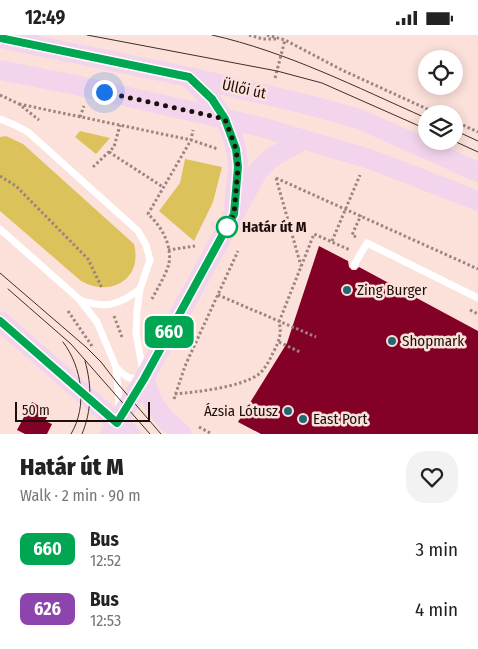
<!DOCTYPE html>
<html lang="en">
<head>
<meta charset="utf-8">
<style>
	body { margin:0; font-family:"Fira Sans Condensed",sans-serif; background:#f2f2f2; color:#222; height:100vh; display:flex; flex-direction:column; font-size:19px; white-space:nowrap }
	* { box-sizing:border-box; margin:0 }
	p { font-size:16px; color:#767676 }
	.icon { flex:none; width:28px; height:28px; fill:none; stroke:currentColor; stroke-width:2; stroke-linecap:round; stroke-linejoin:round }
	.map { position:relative; height:399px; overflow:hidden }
	.panel { display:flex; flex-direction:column; background:#fff; flex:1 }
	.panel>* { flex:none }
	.badge { padding:0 10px; border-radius:8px; font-size:18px; line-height:32px }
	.fabs { position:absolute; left:418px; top:15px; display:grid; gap:10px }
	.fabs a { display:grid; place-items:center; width:45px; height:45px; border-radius:50%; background:#fff; box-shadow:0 2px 12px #0003; font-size:25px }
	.scale { position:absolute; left:15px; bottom:12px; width:135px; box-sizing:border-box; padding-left:5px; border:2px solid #1d0f0b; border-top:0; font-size:14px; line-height:18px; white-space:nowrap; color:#1d0f0b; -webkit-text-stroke:4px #fce1da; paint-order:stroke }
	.you { position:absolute; width:25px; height:25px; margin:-12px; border:4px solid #fff; border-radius:50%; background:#1a73e8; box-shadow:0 0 0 8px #1a73e833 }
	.map>.badge { position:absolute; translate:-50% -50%; box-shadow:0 0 0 2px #fff }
	.round { display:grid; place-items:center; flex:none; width:52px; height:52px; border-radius:20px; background:#f2f2f2 }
	.head { display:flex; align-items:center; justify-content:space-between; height:85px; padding:0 20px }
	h1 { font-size:24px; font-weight:800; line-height:38px }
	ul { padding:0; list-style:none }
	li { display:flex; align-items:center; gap:15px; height:60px; padding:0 20px }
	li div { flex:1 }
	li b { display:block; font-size:19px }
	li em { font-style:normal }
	li .badge { min-width:55px; font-weight:700; text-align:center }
	.status { display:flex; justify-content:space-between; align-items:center; height:35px; padding:0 25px; background:#fff; direction:ltr }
	.status svg { height:14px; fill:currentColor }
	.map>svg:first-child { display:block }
</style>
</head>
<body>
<div class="status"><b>12:49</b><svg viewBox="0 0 49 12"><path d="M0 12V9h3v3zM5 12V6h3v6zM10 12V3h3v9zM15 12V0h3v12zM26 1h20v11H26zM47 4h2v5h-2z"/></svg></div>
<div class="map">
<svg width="478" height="399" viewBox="0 0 478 399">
	<rect width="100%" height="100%" fill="#fce1da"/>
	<path fill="#dbc25a" d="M80 96 110 103 96 119 75 102Z
		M6 101 23 109 134 209C143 244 111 263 81 246L0 176V102Z
		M185 124 222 132 213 167 194 206 159 176 180 148Z"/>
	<path fill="#830026" d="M319 211 348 226 349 232 352 235H356L359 232 478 296V399H261L238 387 287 308Z
		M32 367 50 377 45 386 52 389 47 399H25L17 395Z"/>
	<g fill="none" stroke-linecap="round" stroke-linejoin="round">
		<path stroke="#9a857f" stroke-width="3" stroke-dasharray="2.5 2.5" stroke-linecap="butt" d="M249 0 263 4H277
			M267 0 285 5 342 35 438 79
			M275 43 285 5
			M0 60 19 69 39 85
			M19 69 191 105 218 114
			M80 82 84 71
			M454 86 478 97
			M109 117 163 152
			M93 132 114 112 120 90
			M0 141 16 151 88 224 102 253
			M276 143 478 234
			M276 143 301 231
			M356 202 352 200 361 180
			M332 206 360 140
			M168 215 195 211
			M218 260 316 302
			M152 264C157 254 167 238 169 228 172 209 161 191 148 179L191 105 193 95
			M470 275 478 279
			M68 276 92 311
			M114 281 122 302
			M279 307 300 317
			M175 359C197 357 242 352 259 339 266 333 270 324 274 316 279 306 282 298 279 287L314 199 350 215
			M174 364 185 331 238 216
			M199 392 212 399"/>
		<path stroke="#fff" stroke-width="7" d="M0 84 15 90 28 97 138 196 146 210 150 225 140 254 137 276 136 298 143 337
			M0 194 79 264 97 287 116 332 119 365V373
			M354 230 367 208 478 263
			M80 265C106 274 119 270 140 254
			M116 332C123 340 129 345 140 344"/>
		<path stroke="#f2d5ec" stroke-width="20" d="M0 3 189 42 301 68 357 83 478 137
			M0 35 71 49 261 92 370 124 478 166
			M190 44C216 68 238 95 238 133 237 146 235 159 234 172
			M0 286 130 399
			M144 344 153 368 166 385 182 399
			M110 399 144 344 258 136 271 123 303 105"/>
		<path stroke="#3d2e29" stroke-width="1" d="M87 0 277 36 322 48 426 94
			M212 0C287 17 356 52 426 83
			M454 95 478 106
			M454 106 478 117
			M0 238 86 312 101 327 118 349 161 399
			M8 254 71 309 150 399
			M63 307C82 332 88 371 71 399
			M82 399C92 375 92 351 85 326"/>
	</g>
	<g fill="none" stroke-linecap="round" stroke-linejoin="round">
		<g stroke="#fff" stroke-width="11">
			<path id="line" d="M0 3 189 42 212 64 225 84 236 114 238 132 234 179 144 344 117 388 0 286"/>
		</g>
		<use href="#line" stroke="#00a651" stroke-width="8"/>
		<path stroke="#1d0f0b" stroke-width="5" stroke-dasharray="0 9" d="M104 57 225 84 236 114 238 132 234 179 225 195 227 192"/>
	</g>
	<circle fill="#fff" stroke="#00a651" stroke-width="2.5" cx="227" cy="192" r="10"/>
	<g fill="#206676" stroke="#fce1da" stroke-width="2">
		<circle cx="347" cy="255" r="5"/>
		<circle cx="392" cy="306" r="5"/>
		<circle cx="288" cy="376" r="5"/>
		<circle cx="303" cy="384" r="5"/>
	</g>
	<g text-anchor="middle" stroke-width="5" stroke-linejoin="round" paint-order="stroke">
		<g font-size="15" fill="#1d0f0b" stroke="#fce1da">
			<text transform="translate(244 54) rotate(12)" y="5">Üllői út</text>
		</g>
		<g font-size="15" font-weight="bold" fill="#1d0f0b" stroke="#fce1da" text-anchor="start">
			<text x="242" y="197">Határ út M</text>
		</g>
		<g font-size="15" fill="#1d0f0b" stroke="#fce1da" text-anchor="start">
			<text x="357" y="260">Zing Burger</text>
			<text x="402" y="311">Shopmark</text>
			<text x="278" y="381" text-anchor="end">Ázsia Lótusz</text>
			<text x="313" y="389">East Port</text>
		</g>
	</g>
</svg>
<div class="fabs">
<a><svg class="icon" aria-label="locate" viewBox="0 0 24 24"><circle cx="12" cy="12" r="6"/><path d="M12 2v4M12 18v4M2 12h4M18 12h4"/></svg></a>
<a><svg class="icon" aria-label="layers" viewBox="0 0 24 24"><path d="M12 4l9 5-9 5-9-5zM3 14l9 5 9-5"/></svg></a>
</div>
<div class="scale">50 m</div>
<div class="you" style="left:104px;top:57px"></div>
<b class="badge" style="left:169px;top:297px;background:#00a651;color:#fff">660</b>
</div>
<section class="panel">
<div class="head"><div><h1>Határ út M</h1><p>Walk · 2 min · 90 m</p></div><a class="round"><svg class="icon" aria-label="heart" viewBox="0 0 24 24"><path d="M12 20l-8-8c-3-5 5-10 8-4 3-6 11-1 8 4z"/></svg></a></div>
<ul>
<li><span class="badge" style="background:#00a651;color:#fff">660</span><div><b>Bus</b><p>12:52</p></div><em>3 min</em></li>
<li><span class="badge" style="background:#8e44ad;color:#fff">626</span><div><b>Bus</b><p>12:53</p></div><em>4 min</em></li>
</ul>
</section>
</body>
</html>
